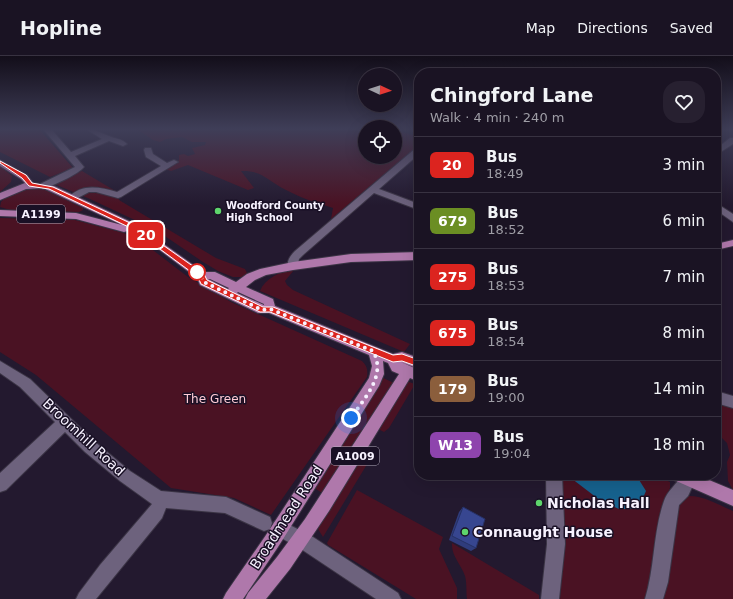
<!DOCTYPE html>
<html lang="en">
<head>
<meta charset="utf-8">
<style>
	body { margin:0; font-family:"DejaVu Sans",sans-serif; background:#272030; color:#f1f3f6; height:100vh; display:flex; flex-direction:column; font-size:15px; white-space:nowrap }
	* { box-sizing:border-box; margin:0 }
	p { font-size:13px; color:#9f9ea6 }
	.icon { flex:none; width:22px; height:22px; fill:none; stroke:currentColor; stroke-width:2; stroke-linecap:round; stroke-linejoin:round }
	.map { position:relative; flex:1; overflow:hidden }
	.drawer { position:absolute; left:414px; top:12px; width:307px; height:412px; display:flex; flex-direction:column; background:#1a1323; border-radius:16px; box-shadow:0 4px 16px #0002,0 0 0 1px #383241 }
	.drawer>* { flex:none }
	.badge { padding:0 8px; border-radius:6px; font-size:14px; line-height:26px }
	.needle { width:26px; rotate:93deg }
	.tools { position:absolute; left:358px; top:12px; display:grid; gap:8px }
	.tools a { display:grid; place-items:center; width:44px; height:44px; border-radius:50%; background:#1a1323; box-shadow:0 4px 16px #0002,0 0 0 1px #383241; font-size:20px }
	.you { position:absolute; width:20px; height:20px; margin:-10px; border:3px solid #fff; border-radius:50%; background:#1a73e8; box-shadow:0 0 0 6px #1a73e833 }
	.map>.badge { position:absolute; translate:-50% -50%; box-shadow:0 0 0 2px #fff }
	.round { display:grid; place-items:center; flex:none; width:42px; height:42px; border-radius:16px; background:#272030 }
	.overview { display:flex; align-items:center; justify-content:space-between; height:68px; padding:0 16px }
	h1 { font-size:19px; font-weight:700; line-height:30px }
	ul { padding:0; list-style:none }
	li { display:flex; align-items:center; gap:12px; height:56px; padding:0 16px; border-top:1px solid #383241 }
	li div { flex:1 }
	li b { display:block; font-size:15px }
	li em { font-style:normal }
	li .badge { min-width:44px; font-weight:700; text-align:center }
	header { display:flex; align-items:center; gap:24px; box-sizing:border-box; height:56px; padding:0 20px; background:#1a1323; border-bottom:1px solid #383241 }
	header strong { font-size:19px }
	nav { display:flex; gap:22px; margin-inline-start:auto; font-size:14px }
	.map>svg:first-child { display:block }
</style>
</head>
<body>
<header>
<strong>Hopline</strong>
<nav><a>Map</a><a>Directions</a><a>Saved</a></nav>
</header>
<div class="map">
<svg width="733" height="543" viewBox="0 0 733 543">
	<rect width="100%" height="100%" fill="#23192f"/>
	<path fill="#4a1223" d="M0 73H39L73 112 50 121 0 96Z
		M137 73H365V101H395V74L419 81V89L331 163 333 152C317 147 301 142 286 134 268 125 262 114 241 115L254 132 248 134 188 109 171 115 165 113 179 104V99L184 98 188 100 195 98 192 92 205 89 206 86H192L182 81 166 83 160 86 153 84Z
		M0 110 12 120 11 126 0 136Z
		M82 115 117 136 119 144 216 202 245 213 248 219 242 221H233L218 215 203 206 156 174 90 143 52 127Z
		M36 131 45 133 83 152V154L79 156 10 154 0 151 1 146C9 137 24 132 36 131Z
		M0 162 75 164 124 177 145 188 188 221 231 246 362 305C367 310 368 314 367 321L271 459 234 442 171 432 36 319 0 296Z
		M291 213 294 214 285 225 287 229 293 234 410 288 404 296 260 235C265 222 279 217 291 213Z
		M381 321 394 327 322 437 313 431Z
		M406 325 415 328 389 372 384 376 380 374V371Z
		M716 344 733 350V434L728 425 727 406 730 399 727 387 716 376Z
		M364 400 369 405 323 481 318 473 325 456Z
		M562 419H654L670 426V432L665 446 648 543H560L564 489Z
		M357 434 443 481 439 493 457 532V543H416L328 489 327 487Z
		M689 440C704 440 719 449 733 455V543H660L679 450 684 442Z
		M452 487 539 539V543H467C466 536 467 527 465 520 461 508 451 500 452 487Z"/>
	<path fill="#16628e" d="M567 419H636L646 435 638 453H619L601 445Z"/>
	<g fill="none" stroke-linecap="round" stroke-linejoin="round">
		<g stroke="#3b3445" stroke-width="2">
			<path id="minor" d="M43 73H51L71 96 102 83 86 73C96 73 100 77 109 80 115 83 121 82 127 88L123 90 109 85 75 100 84 111C79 118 52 130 43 133L39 130 40 128 75 111Z
				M730 82H733V88L716 99V93Z
				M145 92H151L153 98 167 107 174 104 178 106 121 141 118 142 96 136H89L72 145 68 142C81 127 100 131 117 136L161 110 146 101 144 94Z
				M416 92H419V98L379 133 419 148V154L374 137 303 199 299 203 297 213H289C285 206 291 199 295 195Z
				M716 147 733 158V166L716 154Z
				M0 305 30 323 95 386 130 415 161 435 226 441 270 461 272 467 270 473 264 475 225 457 166 452 162 462 96 543H76L79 537 100 509 152 448 120 425 85 396 65 376 6 434 0 436V417L55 366 20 331 0 317Z
				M716 335 733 340V352L716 347Z
				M546 419H562L565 488 559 543H541L547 488Z
				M682 419H694L696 423 688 440 679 449 668 526 663 543H645C655 511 653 476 664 445 667 435 677 428 682 419Z
				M280 464 313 481 398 537 401 543H376L301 493 274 478 272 472 274 466Z"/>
		</g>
		<g stroke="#3b3445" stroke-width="2">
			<path id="major" d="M0 104 27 119 33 127 54 130 144 172 151 179 203 216H215L236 226 247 218 260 213 293 206 351 198 419 196V204L351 206 293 214 266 219 255 224 246 231 273 243 275 250 393 298 402 296 419 302V313L401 306 419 314V326L410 322 329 455 290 513 266 543H245L248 537 277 501 305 463 399 318 392 315 388 307 383 305 384 318 379 330 278 491 243 543H223L226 537 266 479 369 322 372 310 369 299 269 257H258L200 229 197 222 145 183 138 176 128 172 127 175 124 176 76 163 0 160V154L76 157 122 169 43 132 26 133 0 144V137L25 127 21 123 0 110ZM208 223H210L229 232 228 233ZM238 236 264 248V249L237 237Z
				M733 184V190L716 194V188Z
				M671 419H697L733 434V450L674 424Z"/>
		</g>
		<use href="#minor" fill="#6d627d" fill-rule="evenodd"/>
		<use href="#major" fill="#af78ab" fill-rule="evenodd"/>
	</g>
	<path fill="#2f3c7c" d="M463 451 476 492 471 495 449 484 459 456Z"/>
	<path fill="#374690" stroke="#263165" d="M463 451 485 463 476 492 452 480Z"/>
	<linearGradient id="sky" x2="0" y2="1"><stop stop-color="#130e1a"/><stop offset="0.49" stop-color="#3f3e58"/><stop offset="1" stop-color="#3f3e58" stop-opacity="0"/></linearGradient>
	<rect width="733" height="149" fill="url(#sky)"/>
	<path fill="#dc241f" stroke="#fff" d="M0 105 26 119 32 127 53 131 143 173 150 180 204 218 207 224 263 251H273L393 299 402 298 422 305 423 308 419 311 402 305 393 306 270 256H260L201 228 198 221 145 182 139 176 49 133 29 130 22 122 0 107Z"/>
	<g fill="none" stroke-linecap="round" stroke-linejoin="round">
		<path stroke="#f7f2ff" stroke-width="4" stroke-dasharray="0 7.2" d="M197 216 201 220 204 226 262 254 270 253 373 295C387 320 364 342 351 362"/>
	</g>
	<g fill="#5ed56c" stroke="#191025" stroke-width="1.5">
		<circle cx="218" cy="155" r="4"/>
		<circle cx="539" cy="447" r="4"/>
		<circle cx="465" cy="476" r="4"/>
	</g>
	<circle fill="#fff" stroke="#dc241f" stroke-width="2" cx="197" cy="216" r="8"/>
	<g text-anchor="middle" stroke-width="3" stroke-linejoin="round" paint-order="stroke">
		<g font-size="10" font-weight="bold" fill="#f7f2ff" stroke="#191025" text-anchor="start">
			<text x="226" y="153">Woodford County<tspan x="226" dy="12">High School</tspan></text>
		</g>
		<g fill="#191025" stroke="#b4aebe" stroke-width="1">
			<rect x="17" y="149" width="48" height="18" rx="3"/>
			<rect x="331" y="391" width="48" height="18" rx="3"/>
		</g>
		<g font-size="11" font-weight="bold" fill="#f7f2ff">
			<text x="41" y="162">A1199</text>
			<text x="355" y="404">A1009</text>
		</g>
		<g font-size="12" fill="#ffcad4" stroke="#191025">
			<text x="215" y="347">The Green</text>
		</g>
		<g font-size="14" fill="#f7f2ff" stroke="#191025">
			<text transform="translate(84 381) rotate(43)" y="5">Broomhill Road</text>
			<text transform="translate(286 461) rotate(-57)" y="5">Broadmead Road</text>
		</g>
		<g font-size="14" font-weight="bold" fill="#f7f2ff" stroke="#191025" text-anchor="start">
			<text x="547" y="452">Nicholas Hall</text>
			<text x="473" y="481">Connaught House</text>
		</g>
	</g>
</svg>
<div class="tools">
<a><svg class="needle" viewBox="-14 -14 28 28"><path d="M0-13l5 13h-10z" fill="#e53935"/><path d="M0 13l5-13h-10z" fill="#9f9ea6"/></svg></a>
<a><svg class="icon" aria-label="locate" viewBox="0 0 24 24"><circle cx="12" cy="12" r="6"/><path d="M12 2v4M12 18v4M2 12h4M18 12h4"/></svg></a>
</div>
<div class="you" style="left:351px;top:362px"></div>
<b class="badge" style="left:146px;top:179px;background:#dc241f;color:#fff">20</b>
<section class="drawer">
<div class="overview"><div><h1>Chingford Lane</h1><p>Walk · 4 min · 240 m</p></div><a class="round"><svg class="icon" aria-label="heart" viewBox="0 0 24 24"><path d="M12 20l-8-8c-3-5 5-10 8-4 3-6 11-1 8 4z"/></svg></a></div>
<ul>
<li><span class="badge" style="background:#dc241f;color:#fff">20</span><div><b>Bus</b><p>18:49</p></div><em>3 min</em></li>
<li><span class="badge" style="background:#6b8e23;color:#fff">679</span><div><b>Bus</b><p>18:52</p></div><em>6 min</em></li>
<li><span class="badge" style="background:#dc241f;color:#fff">275</span><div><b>Bus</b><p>18:53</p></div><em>7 min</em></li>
<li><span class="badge" style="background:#dc241f;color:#fff">675</span><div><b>Bus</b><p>18:54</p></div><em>8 min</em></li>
<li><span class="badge" style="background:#8b5e3c;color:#fff">179</span><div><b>Bus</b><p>19:00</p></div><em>14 min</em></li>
<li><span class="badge" style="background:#8e44ad;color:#fff">W13</span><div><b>Bus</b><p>19:04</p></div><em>18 min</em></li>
</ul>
</section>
</div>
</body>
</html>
